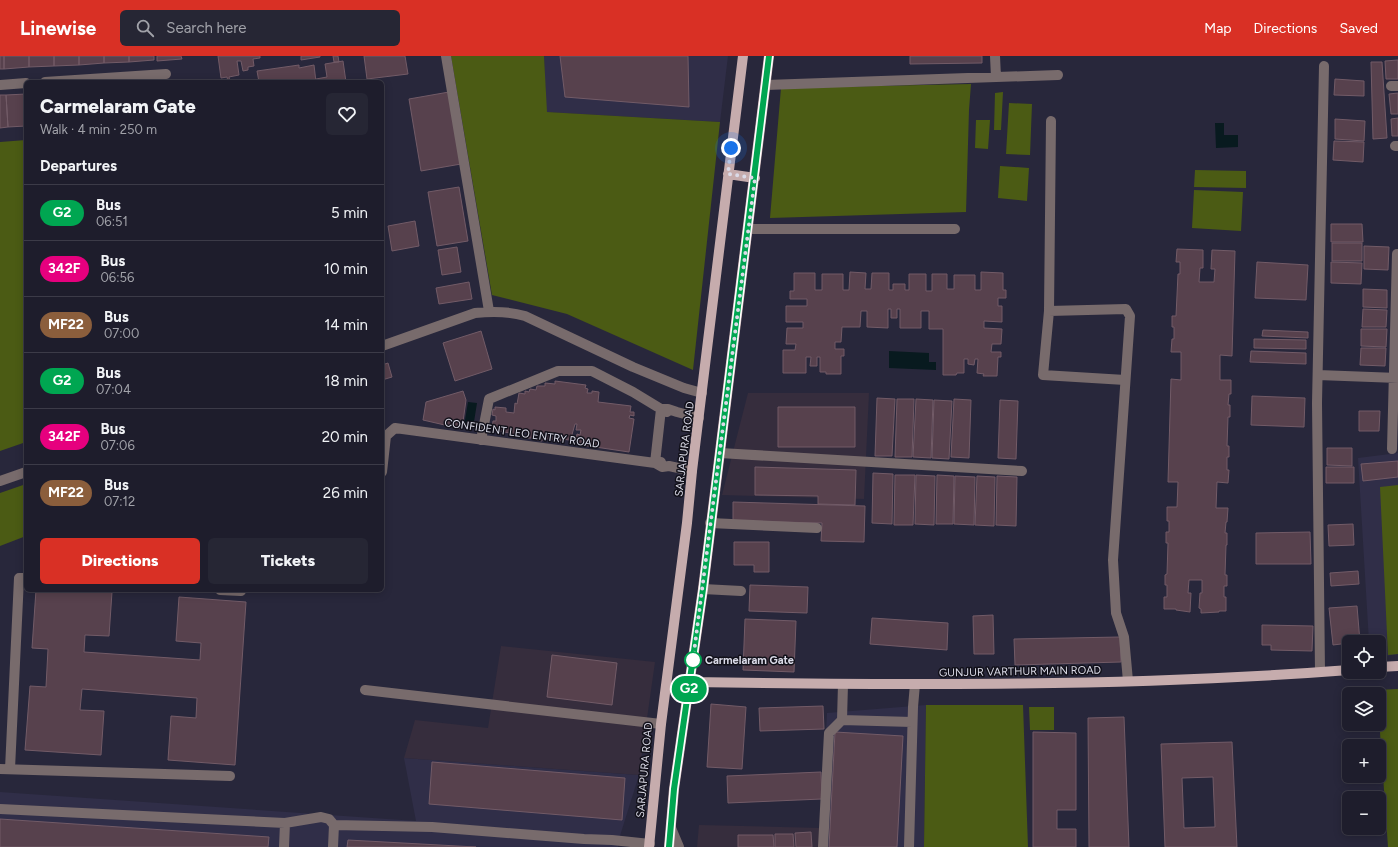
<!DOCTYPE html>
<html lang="en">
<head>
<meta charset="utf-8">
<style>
	body { margin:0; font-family:Figtree,sans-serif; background:#262634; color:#f1f3f6; height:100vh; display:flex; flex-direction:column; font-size:15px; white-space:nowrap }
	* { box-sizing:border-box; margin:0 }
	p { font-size:13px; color:#a1a2a9 }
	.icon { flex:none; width:22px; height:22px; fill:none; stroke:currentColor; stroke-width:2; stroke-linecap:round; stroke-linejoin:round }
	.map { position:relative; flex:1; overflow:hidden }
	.drawer { position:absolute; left:24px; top:24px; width:360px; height:512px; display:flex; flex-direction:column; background:#1e1d2c; border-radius:6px; box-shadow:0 2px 10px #0003,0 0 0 1px #3c3b48 }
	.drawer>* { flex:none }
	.badge { padding:0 8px; border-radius:13px; font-size:14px; line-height:26px }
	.buttons { position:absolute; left:1342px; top:579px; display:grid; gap:8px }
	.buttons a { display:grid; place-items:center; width:44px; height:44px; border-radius:6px; background:#1e1d2c; box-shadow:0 2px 10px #0003,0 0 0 1px #3c3b48; font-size:20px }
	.you { position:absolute; width:20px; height:20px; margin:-10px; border:3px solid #fff; border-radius:50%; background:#1a73e8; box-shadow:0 0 0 6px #1a73e833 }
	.map>.badge { position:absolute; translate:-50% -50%; box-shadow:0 0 0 2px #fff }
	h2 { padding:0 16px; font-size:15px; line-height:36px }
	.round { display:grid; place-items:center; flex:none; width:42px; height:42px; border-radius:6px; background:#262634 }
	.head { display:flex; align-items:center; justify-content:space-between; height:68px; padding:0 16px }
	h1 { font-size:19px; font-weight:800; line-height:30px }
	.button { display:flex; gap:8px; margin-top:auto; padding:8px 16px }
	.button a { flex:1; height:46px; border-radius:6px; background:#d93025; color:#fff; font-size:16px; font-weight:800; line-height:46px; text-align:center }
	.button a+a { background:#262634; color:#f1f3f6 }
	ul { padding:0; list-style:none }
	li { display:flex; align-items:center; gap:12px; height:56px; padding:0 16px; border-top:1px solid #3c3b48 }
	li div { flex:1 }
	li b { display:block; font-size:15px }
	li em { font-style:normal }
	li .badge { min-width:44px; font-weight:700; text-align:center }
	header { display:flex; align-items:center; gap:24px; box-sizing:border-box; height:56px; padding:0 20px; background:#d93025; color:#fff }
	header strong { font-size:19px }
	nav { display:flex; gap:22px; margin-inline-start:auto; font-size:14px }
	.search { width:280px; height:36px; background:#262634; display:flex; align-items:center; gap:10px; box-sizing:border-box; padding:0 14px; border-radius:6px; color:#a1a2a9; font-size:15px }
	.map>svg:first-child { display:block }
</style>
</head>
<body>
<header>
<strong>Linewise</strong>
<div class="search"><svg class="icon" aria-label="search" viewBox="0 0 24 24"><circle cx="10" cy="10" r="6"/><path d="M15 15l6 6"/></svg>Search here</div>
<nav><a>Map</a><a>Directions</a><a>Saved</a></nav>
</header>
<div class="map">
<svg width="1398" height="791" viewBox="0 0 1398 791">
	<rect width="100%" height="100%" fill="#28273b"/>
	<path fill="#302e48" d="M544 0H728L720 66 546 56Z
		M1398 397V598L1379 601V586H1369L1358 402Z
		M926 649 924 791H820L827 657Z
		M404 702 639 719 619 783 618 791H0V736L416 765Z"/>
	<path fill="#362d3d" d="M748 337H869L864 443 722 439Z
		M501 590 655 606 639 719 404 702 415 664 488 672Z
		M699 769 821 772 820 791H697Z"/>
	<path fill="#4b5b14" d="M451 0H544L547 56 720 66 693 314 567 258 492 239Z
		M971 28 969 54 966 156 770 162 781 32Z
		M1003 36 1001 74H994L995 37Z
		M1009 47 1032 48 1030 99 1006 98Z
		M976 64H990L988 93 975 92Z
		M26 84V386L0 395V86Z
		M1000 110 1029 112 1027 145 998 142Z
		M1195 114 1246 115V132L1194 131Z
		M1194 134 1243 136 1241 175 1192 172Z
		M26 428V480L0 490V437Z
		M1398 429V598L1388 599 1380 431Z
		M1398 633V791H1388L1379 662V638H1377V634Z
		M926 649H1023L1028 791H924Z
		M1029 651H1054V674H1030Z"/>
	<path fill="#081a1f" d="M1215 67H1224V79H1238V91L1216 92Z
		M889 295 929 297V306H936V314L889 312Z
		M468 346 477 347 473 372 464 370Z"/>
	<path fill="#57414d" stroke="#725b67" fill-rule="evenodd" d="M0 0H4V13H0Z
		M4 0H29V11L4 13Z
		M29 0H54V10L29 11Z
		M54 0H79V9L54 10Z
		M79 0H104V7L79 9Z
		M104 0H129V6L104 7Z
		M129 0H154V4L129 6Z
		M157 0H181L182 3 157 5Z
		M218 0H260V2L253 3 254 10 248 11V14L243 15 241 5H237L239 19 229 21 230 26H228L227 21 221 22Z
		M301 0H320V1L301 4Z
		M333 0H338L339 6H334Z
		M364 0H405L408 18 367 23Z
		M560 0H688L689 51 565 41Z
		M910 0H982V7L910 8Z
		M1398 4V23H1386L1385 5Z
		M343 5 346 26H316V23L327 21 325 8Z
		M1371 6H1382L1387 82 1373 83Z
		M299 9V12L314 9 316 26H259L257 15Z
		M1335 23 1364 25V40L1334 39Z
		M449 36 461 108 421 115 409 43Z
		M1398 37V58H1391L1389 38Z
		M26 38V70L8 71 6 39Z
		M0 39H6L8 71 0 72Z
		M1398 62V80H1392L1391 63Z
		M1335 63 1365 65 1364 85 1335 83Z
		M1334 85 1364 86 1363 106 1333 104Z
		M459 131 468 185 437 190 428 136Z
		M415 165 419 190 392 195 388 170Z
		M1331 168H1362L1363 186H1331Z
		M1332 187H1362V205H1332Z
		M1364 190 1389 191 1388 214 1364 213Z
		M457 191 461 216 442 219 438 194Z
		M1177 193 1203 194V212H1200L1199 226H1214L1215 213H1211L1212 194 1235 195 1232 300 1220 299V324H1231V338H1229L1228 349H1230V361H1228L1227 390H1229V401H1227V414H1229L1228 427 1217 426 1216 452H1228L1227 466H1226L1225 477H1227V489H1226L1225 519H1227V530H1224V541H1226V555H1219V556L1201 557V553L1199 552 1200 537H1202V524H1189L1188 537H1191L1190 556 1176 554V553H1164V541H1167V529H1165V519L1167 518 1168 487H1166V476H1169V465H1167V451H1177L1178 426H1168L1171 323 1181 324V296H1171L1172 283H1174V271H1172V260H1176L1178 218H1180V206H1176Z
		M1257 206 1308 209 1306 244 1255 242Z
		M1331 206 1362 207 1361 228 1331 227Z
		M850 216 866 217 865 233H871L872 217H889V234H893V228H905V234H909V218H926V235H932V218H947V233H954V219H975V234H981V216L1003 217V234H1006V242H998V250H1002V266L984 265V272L1002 273 1001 288H992L991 296H1001V301H998L997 320H983L984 318 977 317 978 303H975L974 309 968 308V303H964V317H957L956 319H943V273H929V255H921V272H900V253H897V262H891V253H888V272L867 271V255H861L860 271H842L841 286H835V293H844V300H841V318H826V316H820V301H817V310H810L811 301H806V317H783V294H795L796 288H786L787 272H803V266H786V250H807V243H790V235H794V217H815V234H822V218H843V234H849Z
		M469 226 472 243 439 248 436 232Z
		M1363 233 1387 234V252L1363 251Z
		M1363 253 1387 254 1386 271H1362Z
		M1361 273H1387L1386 291 1361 290Z
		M1263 274 1308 276V282L1262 280Z
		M481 275 492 313 455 325 443 287Z
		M1254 283 1306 284V293L1254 292Z
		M1361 292H1386L1385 310 1360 309Z
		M1251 295 1306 297V308L1250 306Z
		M388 307 392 321 382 324V309Z
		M555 325 586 329 585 332 588 333 587 337H592V335L599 336 598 346 631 350 630 356H634V360L630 359 629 362 634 363 629 396 575 388 577 378 580 379 581 374H576L577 368H575L571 382H569V384L562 383V385L542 382V385L537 384V382H528L529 376 524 375 523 380 521 379V381L510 380V377L492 374 493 365H496V360L492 359 493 353 495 354V351L506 352V356L514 357 515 347 517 348 519 337 525 338V335L529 336 530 333 536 334 537 330H545V327L555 328Z
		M463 335 466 344 462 373 423 364 426 346Z
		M1252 340 1305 342 1304 371 1251 369Z
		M877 342 895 343 892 400H875Z
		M897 343H914L912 401H895Z
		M916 343 933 344 931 402 913 401Z
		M954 343 971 344 969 402 951 401Z
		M934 344 952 345 949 403 932 402Z
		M1000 344 1018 345 1016 403 998 402Z
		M778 351H855V391H778Z
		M1359 355H1380L1379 375H1359Z
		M1327 392H1352V410L1327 409Z
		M1398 405V421L1363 425 1361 408Z
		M755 411 856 414 855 449 818 448V440L755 439Z
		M1326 411H1354V427H1326Z
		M873 417 893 418 892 468 872 467Z
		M895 419H915L913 469H894Z
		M916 419 935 420 934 469 915 468Z
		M937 419 954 420 953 468H936Z
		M955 420 975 421 974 469 954 468Z
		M977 420 995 421 994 470 975 469Z
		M997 420 1017 421 1016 470 996 469Z
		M733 446 865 450 864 486 821 485 822 467 733 465Z
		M1353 468 1354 489 1329 490 1328 469Z
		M1310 476 1311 508H1256V477Z
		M734 486H769V516H754V509H734Z
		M1358 515 1359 528 1331 530 1330 517Z
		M750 529 808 531 807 557 749 555Z
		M36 534H81L112 536 109 580 85 579 84 596 200 604 201 587 176 585 179 541 246 546 235 709 168 704 171 660 196 662 197 642 82 633 80 654 104 655 101 699 25 694 30 630 46 631 48 593 32 592Z
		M1357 550 1360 586H1349V587L1333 589 1329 552Z
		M993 559 994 598H974L973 560Z
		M872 562 948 567 947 594 870 588Z
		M745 563 796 565 794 616 743 614Z
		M1262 569 1313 570 1312 595 1271 594V589H1262Z
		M1120 581 1121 606 1015 609 1014 583Z
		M552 599 617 607 612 649 547 641Z
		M711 648 746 651 742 713 707 711Z
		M823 650 824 673 760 675 759 652Z
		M1124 661 1129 791H1089L1088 662Z
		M835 676 903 680 897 791H829Z
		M1033 676 1076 677V754H1057V773H1076V791H1033Z
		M1232 686 1237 791H1165L1161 688ZM1213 721 1215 771 1184 772 1182 722Z
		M432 706 625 722 622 764 429 748Z
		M821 716 822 743 728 747 727 720Z
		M0 763 269 781 268 791H0Z
		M811 776 812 791H796L795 777Z
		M775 778H793L794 791H775Z
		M738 779H773L774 791H738Z
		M348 784 476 791H347Z"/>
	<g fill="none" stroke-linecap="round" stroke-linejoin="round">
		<path stroke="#786b6c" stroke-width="10" d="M446 0 489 255
			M995 0 996 21
			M45 26 166 18
			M0 29 26 27
			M766 29 1058 19
			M1391 30H1398
			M1051 65 1049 255 1043 319 1125 324
			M1395 90H1398
			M748 173H955
			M1049 255 1126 253 1130 260 1113 504 1116 557 1124 581 1128 625
			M382 290 475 257C493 255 508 255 525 260L633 311 684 332 702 337
			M1318 319 1398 322
			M481 384 489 343 558 315H592L633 336 661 353H668L677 356 699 362
			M1392 393 1397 198
			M720 397 1022 415
			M661 406 655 407 661 353 667 356
			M382 416 386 380 395 372 655 407 662 411 669 410 692 415
			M0 425 26 416
			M710 467 817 472
			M703 533 741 535
			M220 534 241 535
			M1320 616 1317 347 1324 10
			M365 634 661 668
			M842 664 912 666
			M0 713 230 720
			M10 713 19 522H26
			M0 753 285 767 284 791
			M285 767 321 761 329 763 334 769
			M671 772 679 791
			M333 791 334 769 432 771 584 783 612 784 650 788
			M823 791 829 677 842 664 843 628
			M909 791 913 651 915 628"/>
		<path stroke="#c6acad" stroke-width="10" d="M728 118 755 122
			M1379 611 1398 610
			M690 626C910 629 1130 631 1349 614
			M649 791 661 668 687 467 692 415 743 0
			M669 791 674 733 703 533 769 0"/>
	</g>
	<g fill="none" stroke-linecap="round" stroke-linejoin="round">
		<g stroke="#fff" stroke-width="9">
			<path id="line" d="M669 791 674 733 703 533 769 0"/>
		</g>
		<use href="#line" stroke="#00a651" stroke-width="6"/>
		<path stroke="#dbdbe8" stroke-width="4" stroke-dasharray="0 7.2" d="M693 604 755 122 728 118 731 92"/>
	</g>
	<circle fill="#fff" stroke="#00a651" stroke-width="2" cx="693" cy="604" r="8"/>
	<g text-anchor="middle" stroke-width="3" stroke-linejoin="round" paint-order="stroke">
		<g font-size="11" fill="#dbdbe8" stroke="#12111a">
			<text transform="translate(522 377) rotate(8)" y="4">CONFIDENT LEO ENTRY ROAD</text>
			<text transform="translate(684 393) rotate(-83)" y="4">SARJAPURA ROAD</text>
			<text transform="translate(1020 615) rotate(-1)" y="4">GUNJUR VARTHUR MAIN ROAD</text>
			<text transform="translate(644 714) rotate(-85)" y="4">SARJAPURA ROAD</text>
		</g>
		<g font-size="11" font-weight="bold" fill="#dbdbe8" stroke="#12111a" text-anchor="start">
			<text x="705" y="608">Carmelaram Gate</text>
		</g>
	</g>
</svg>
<div class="buttons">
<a><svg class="icon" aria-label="locate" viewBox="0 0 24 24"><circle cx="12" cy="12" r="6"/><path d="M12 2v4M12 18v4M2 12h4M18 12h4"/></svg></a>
<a><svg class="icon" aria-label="layers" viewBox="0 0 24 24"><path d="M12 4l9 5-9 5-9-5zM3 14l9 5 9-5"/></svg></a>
<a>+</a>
<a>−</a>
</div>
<div class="you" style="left:731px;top:92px"></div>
<b class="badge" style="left:689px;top:633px;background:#00a651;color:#fff">G2</b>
<section class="drawer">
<div class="head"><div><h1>Carmelaram Gate</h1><p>Walk · 4 min · 250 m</p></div><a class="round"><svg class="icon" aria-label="heart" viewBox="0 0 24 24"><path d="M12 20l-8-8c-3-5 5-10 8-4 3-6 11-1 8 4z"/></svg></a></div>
<h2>Departures</h2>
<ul>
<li><span class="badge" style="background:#00a651;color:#fff">G2</span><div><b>Bus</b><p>06:51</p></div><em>5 min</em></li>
<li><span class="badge" style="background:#e6007e;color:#fff">342F</span><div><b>Bus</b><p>06:56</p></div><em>10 min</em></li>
<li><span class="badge" style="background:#8b5e3c;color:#fff">MF22</span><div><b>Bus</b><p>07:00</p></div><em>14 min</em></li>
<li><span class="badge" style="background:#00a651;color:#fff">G2</span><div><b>Bus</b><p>07:04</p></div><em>18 min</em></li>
<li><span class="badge" style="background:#e6007e;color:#fff">342F</span><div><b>Bus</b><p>07:06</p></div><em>20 min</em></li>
<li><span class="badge" style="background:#8b5e3c;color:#fff">MF22</span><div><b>Bus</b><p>07:12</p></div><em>26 min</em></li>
</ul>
<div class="button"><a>Directions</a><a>Tickets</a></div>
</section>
</div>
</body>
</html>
